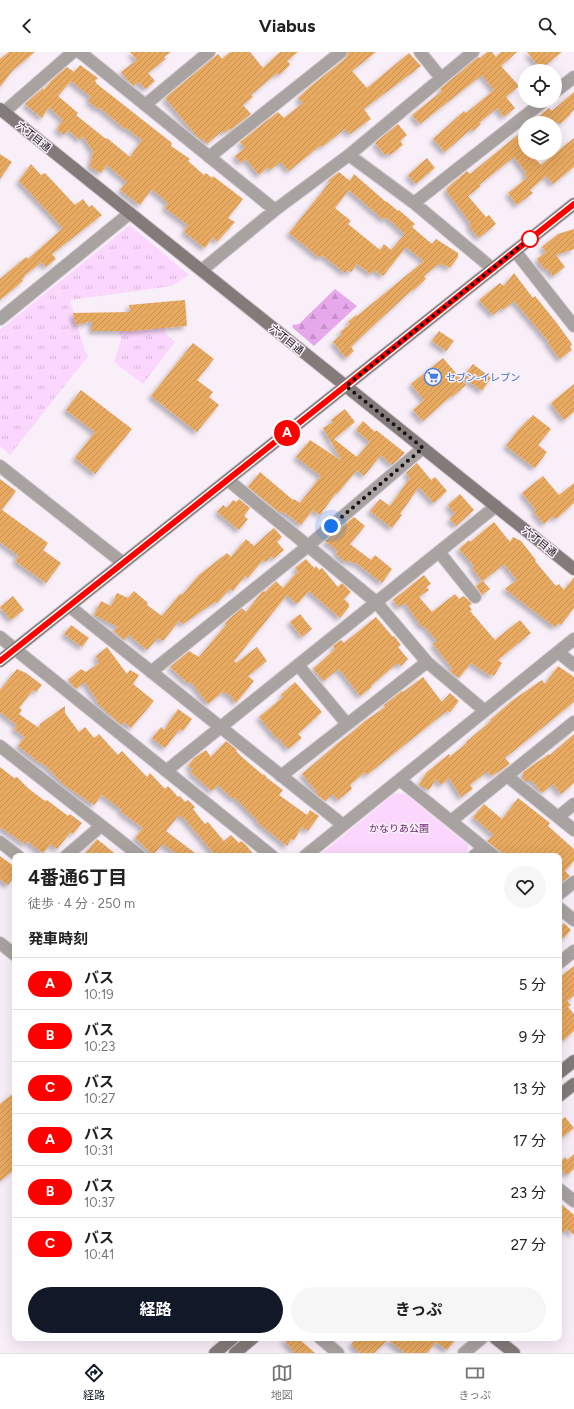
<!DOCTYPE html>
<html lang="ja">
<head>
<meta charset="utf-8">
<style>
	body { margin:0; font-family:Figtree,"Noto Sans JP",sans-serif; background:#f6f6f6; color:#222; height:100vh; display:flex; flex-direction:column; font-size:15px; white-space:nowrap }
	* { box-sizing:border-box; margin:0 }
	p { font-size:13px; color:#767676 }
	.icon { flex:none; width:22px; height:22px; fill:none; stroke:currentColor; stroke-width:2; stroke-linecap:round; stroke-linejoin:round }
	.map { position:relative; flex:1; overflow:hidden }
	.side { position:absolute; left:12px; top:801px; width:550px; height:488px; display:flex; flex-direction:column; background:#fff; border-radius:8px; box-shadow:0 4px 16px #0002 }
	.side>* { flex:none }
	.badge { padding:0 8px; border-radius:13px; font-size:14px; line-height:26px }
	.tools { position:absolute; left:518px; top:12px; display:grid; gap:8px }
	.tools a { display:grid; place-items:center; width:44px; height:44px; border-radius:50%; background:#fff; box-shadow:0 4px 16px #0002; font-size:20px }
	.you { position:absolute; width:20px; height:20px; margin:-10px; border:3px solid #fff; border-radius:50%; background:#1a73e8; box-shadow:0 0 0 6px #1a73e833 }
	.map>.badge { position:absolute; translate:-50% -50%; box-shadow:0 0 0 2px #fff }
	h2 { padding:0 16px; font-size:15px; line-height:36px }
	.round { display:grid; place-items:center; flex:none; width:42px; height:42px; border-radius:21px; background:#f6f6f6 }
	.headline { display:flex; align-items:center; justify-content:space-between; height:68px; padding:0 16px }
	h1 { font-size:19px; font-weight:700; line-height:30px }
	.action { display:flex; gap:8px; margin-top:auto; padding:8px 16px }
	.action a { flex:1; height:46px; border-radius:24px; background:#111827; color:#fff; font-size:16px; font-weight:700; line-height:46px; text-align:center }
	.action a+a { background:#f6f6f6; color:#222 }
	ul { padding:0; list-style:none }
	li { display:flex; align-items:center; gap:12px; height:52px; padding:0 16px; border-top:1px solid #e0e0e0 }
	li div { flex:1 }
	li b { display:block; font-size:15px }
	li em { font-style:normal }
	li .badge { min-width:44px; font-weight:700; text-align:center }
	header { display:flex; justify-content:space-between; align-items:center; height:52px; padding:0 16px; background:#fff; font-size:18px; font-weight:700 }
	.dock { display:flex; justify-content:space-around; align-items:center; height:56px; border-top:1px solid #e0e0e0; background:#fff; font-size:11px; color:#767676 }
	.dock a { display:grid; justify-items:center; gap:2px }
	.dock .active { color:#111827 }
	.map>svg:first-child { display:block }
</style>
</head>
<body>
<header><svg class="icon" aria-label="back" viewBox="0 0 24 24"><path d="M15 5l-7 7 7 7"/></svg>Viabus<svg class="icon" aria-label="search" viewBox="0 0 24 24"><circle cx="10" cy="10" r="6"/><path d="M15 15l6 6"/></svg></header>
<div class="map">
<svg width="574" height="1301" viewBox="0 0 574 1301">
	<defs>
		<pattern id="grass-tufts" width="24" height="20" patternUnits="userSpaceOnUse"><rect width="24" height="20" fill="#fbd6fd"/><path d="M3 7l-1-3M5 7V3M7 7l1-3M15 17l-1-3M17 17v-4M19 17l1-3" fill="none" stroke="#d6b7d8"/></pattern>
		<pattern id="forest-firs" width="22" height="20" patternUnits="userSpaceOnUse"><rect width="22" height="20" fill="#e7a7eb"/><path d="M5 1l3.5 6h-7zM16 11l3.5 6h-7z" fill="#c58fc9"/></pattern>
		<pattern id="building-hatch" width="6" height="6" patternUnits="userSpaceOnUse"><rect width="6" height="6" fill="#e8a960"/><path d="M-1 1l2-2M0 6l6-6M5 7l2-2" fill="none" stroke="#c69153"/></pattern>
		<filter id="shadow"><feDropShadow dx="-3.5" dy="3.5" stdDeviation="2" flood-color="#0004"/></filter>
	</defs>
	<rect width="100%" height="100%" fill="#f9eff9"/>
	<path fill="url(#grass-tufts)" d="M130 173 189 223 172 234 70 248 84 297 88 304 10 403 0 394V278Z
		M164 272 166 282 175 290 143 332 114 310 121 288 119 278Z"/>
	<path fill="url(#forest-firs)" d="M335 237 357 254 314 294 293 276 292 273 299 272Z"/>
	<path fill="#fbd6fd" d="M395 741 405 742 468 793 467 801 463 804H319Z"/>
	<path fill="url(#building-hatch)" fill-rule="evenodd" filter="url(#shadow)" d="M9 0H35L13 18 0 35V7Z
		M130 0H171L164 5 166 7 148 21 155 29 146 37 138 30 133 34 121 20 137 8Z
		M230 0H250L263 16 280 0H298L287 9 290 12 289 14 279 23 277 21 251 43 253 45 243 53 251 62 231 78 230 76 224 81 222 79 207 92 202 86 200 88 165 46 218 2 222 7Z
		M348 0H376L352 19 367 36 409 1 421 14 364 57 371 67 350 82 345 77 322 95 321 93 289 119 281 110 270 118 268 115 259 123 246 107 241 111 235 104 245 96 240 90 278 60 284 66 303 51 298 46 311 34 346 6Z
		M487 0H492L496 5 501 0H517L501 14 519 34 506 45 515 56 504 65 497 56 479 71 481 72 473 79 471 77 445 100 433 87 464 59 466 61 494 38 482 23 420 72 412 63 442 39 440 37 478 5 480 6Z
		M527 0H562L541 17Z
		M80 13 98 26 95 29 97 32 172 91 171 94 190 107 188 109 204 123 206 121 212 126 213 124 243 147 228 166 235 170 217 190 213 185 205 196 184 180 188 173 165 156 168 151 152 137 140 153 120 138 127 130 107 113 101 121 90 115 93 99 83 84 80 88 68 78 64 83 57 77 63 68 49 55 42 66 25 52 43 36 44 38 52 28 67 15 74 20ZM71 29 91 45 88 49 98 57 100 56 125 77 126 76 142 88 130 105 107 86 106 87 76 63 78 61 58 44Z
		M574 40V58L570 62V63L561 71H543L538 65 549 56 552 59Z
		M398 72 407 83 400 89 403 93 390 103 388 101 385 103 375 91Z
		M525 77V101H530L541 113 574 86V115L553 132 546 124 530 138 533 141 517 153 508 141 527 126 524 123 527 122 514 105 479 133 481 134 468 144 486 165 489 163 496 172 479 186 469 174 471 172 447 140V136L467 119 470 122Z
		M0 102 12 110 0 127Z
		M427 106 435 116 416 132 408 123Z
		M31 112 41 123 45 121 75 153 83 147 89 155 92 153 102 163 52 202 56 207 46 215 42 210 24 224 25 225 22 227 23 229 0 248V227L26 205 28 207 63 176 19 129Z
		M339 120 350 129 354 122 386 150V149L398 159 399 158 415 172 412 175 432 192 436 187 458 201V205L450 216 446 213 445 215 442 211 438 214 437 213 424 224 426 227 414 238 413 237 358 288 351 295 354 299 346 306 333 290 342 282 340 280 350 272 348 270 356 263 357 264 424 209 406 195 383 224 375 218 371 222 357 212 351 220 347 218 345 221 322 203 320 206 289 181 330 130 328 129 330 127ZM349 138 384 168 386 165 405 182 391 198 384 192 380 198 348 172 351 169 335 156Z
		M574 177V197L556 203 565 215 553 224 547 216 545 218 537 207 546 200 542 195 558 182Z
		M514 221 533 246 535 244 556 270 572 292 570 295 572 298 560 307 548 291 549 290 514 249 503 258 501 256 493 263 479 248 500 231 504 234Z
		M185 248 187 274 131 279H92V269L76 273 73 261 130 260 129 253Z
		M439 279 454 289 446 299 432 289Z
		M193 291 214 307 197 328 213 340 209 345 219 353 197 380 151 344Z
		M443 306 466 333 452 345 451 344 423 369 413 358 424 348 411 332Z
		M473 312 491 326 482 339 463 325Z
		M574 332V360L564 368 551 351Z
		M81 338 132 377 95 422 75 406 95 380 66 358Z
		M345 357 355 370 334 387 357 405 370 390 356 378 363 369 375 380 376 378 405 401 392 413 381 403 364 424 357 418 337 442 336 441 320 463 313 458 301 473 284 460 283 462 280 459 279 460 248 435 260 420 293 448 294 447 300 451 321 424 296 405 310 388 342 409 323 376 333 370 331 368Z
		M533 363 551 377 538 393 547 400 535 416 506 394 518 378Z
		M417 411 431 428 435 425 447 439 434 451 419 435 400 462 402 463 392 476 370 459 380 447 390 454 410 426 406 421Z
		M543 424 559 443 574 431V451L556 467 553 464 544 472 534 460 536 458 522 441Z
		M0 427 16 439 2 458 48 491 43 498 61 511 46 531 15 509 19 504 0 490Z
		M460 442 474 458 456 474 450 467 455 462 448 453Z
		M239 447 250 456 244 464 248 467 239 478 217 460 223 453 227 456 233 448 236 450Z
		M354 465 365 474 350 492 371 508 375 503 392 517 382 531 355 510 354 512 349 508 347 511 336 502 338 499 325 489Z
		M494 470 510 490 513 485 521 489 536 508 535 509 556 534 559 532 564 538 574 525V556L561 573 558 571 555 575 505 537 517 528 504 512 483 529 490 537 482 543 476 534 482 529 472 516 474 514 459 497 469 488 470 490Z
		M274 476 282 485 277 490 284 498 273 507 271 504 266 510 263 508 248 526 245 524 233 539 230 537 217 551 215 550 183 572 179 569 163 589 158 586 147 598 129 583 124 588 114 579 118 575 94 563 101 549 111 554 117 541 128 546 134 539 148 551 147 553 162 564 180 542 182 543 199 523 227 501 231 505 246 487 254 494Z
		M306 507 314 516 316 514 319 518 322 516 338 535 342 531 351 540 344 547 349 552V555L340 566 309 539 297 552 287 543 234 609 236 611 257 595 267 609 248 624 254 629 236 651 229 642 228 643 224 639 208 652 191 630 189 632 170 615 189 599 199 605 226 573 225 572 230 566 242 556 246 560 262 540 264 539 265 540 276 529 283 536 298 519 295 516Z
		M424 523 431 532 426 535 429 538 419 545 432 560 455 542 459 547 464 544 472 552 469 554 472 558 470 559 495 588 520 568 531 581 498 608 502 611 494 624 492 622 491 624 471 611 459 626 450 619 452 616 433 592 437 589 424 574 422 575 405 551 399 555 393 548Z
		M13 544 24 558 11 568 0 555Z
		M300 562 312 577 302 585 290 570Z
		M376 565 393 585 394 584 401 593 398 595 408 607 401 614 398 611 395 613 371 634 372 635 360 644 341 619 340 620 338 617 324 629 313 617 335 597 333 594 341 588 344 591Z
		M71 573 89 586 82 595 64 582Z
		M107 595 127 622 130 618 139 623 133 632 154 649 131 676 124 670 121 673 97 651 98 650 85 630 76 637 68 628 81 617 86 620 99 611 96 604Z
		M558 614 574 625V650L505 706 510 712 492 724 488 719 470 733 473 737 461 745 449 726 441 733 436 727 429 738 419 733 426 721 449 702 450 703 448 706 467 691 466 690 491 669 490 668 513 648 542 628 545 632Z
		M17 617 26 621 42 633 36 640 33 638 19 656 22 658 19 662 39 676 40 672 65 654V661L79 680 85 675 94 686 99 682 118 703 122 699 147 725 150 721 165 737 168 734 178 745 180 744 185 750 188 748 195 755 193 757 205 772 208 770 224 789 231 783 239 791 241 789 246 793 255 804H216L183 765 182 766 179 763 166 779 199 804H179L163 792 153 803 135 786 143 776 121 760 122 758 102 743 94 753 64 733 46 714 35 708V707L18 694 25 685 14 677 17 673 0 660V638Z
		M423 625 442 650 450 641 459 649 450 660 447 659 367 723 365 720 350 733 352 737 338 748 333 742 325 749 319 744 316 741 317 740 302 722 344 686H345L365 669 385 655 384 653 402 639 403 640Z
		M295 630 322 660 298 682 302 686 288 697 278 685 277 687 259 665 283 645 281 643Z
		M178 657 192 667 183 679 180 677 165 696 152 686 161 675 164 678Z
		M574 682V731L561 742 553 732 542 741 532 729H525L523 727V720L549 702 550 703Z
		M226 689 237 698 236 699 243 706 263 723 264 722 267 726 283 738 279 743 307 763 310 758 319 764 308 779 302 775 294 788 291 787 287 794 257 770 258 769 235 746 233 747 218 733 212 739 190 720 193 717 188 714 194 706 206 698 211 705Z
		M0 715 14 726 17 725 29 737 45 749 47 748 68 764 70 762 82 771 73 782 71 780 57 797 51 792 43 801 27 789 25 792 0 775Z
		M518 746 550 771 548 774 574 797V809L565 819 570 824 562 830 559 827V804H506L487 789 494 783 473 765 484 752 502 767Z
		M97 787 118 804H83Z
		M0 804 15 815V824L8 833 0 827Z
		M564 871 571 878 559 891V876Z
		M574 914V944L567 949 571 953 568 955 574 962V979L559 992V926Z
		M15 1040V1117L0 1129V1052Z
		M565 1065 574 1076 559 1088V1070Z
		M574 1102V1117L567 1123 559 1114V1111L565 1105 567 1108Z
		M559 1150 574 1163V1183L567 1177 559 1184Z
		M283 1286H298L315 1301H295Z
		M358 1286H457L447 1298 436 1290 427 1301H405L388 1288 374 1301H360L351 1292Z"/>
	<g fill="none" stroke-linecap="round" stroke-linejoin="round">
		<g stroke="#d5ccd5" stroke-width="14">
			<path id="street" d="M80 0 275 158
				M420 0 441 26
				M555 40 574 25
				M145 53 209 0
				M4 60 73 0
				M349 103 414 151 493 217
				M209 105 341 0
				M414 151 544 49
				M515 199 574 274
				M202 218 275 158 349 103 473 0
				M0 267 130 161
				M0 414 123 511
				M228 428 376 550 427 610 485 659
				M439 500 475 545
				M69 554 343 773
				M0 585 272 804
				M558 600 574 613
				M298 613 347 672
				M151 620 308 494 423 396
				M0 694 140 804
				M166 719 496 454
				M281 724 427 610
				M507 724 574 778
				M400 728 494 804
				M558 765 574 752
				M451 769 574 670
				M0 790 18 804
				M66 804 101 774
				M305 804 574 587
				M474 804 484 796
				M559 842 574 830
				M559 856 574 868
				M0 891 15 903
				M559 911 574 899
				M559 1137 574 1149
				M320 1286 338 1301
				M464 1301 482 1286"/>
		</g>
		<g stroke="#d5ccd5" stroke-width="14">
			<path id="secondary" d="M0 57 574 517
				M0 609 574 152
				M559 1021 574 1009
				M559 1044 574 1032
				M495 1286 514 1301
				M215 1301 233 1286
				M235 1301 253 1286"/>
		</g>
		<use href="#street" stroke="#a8a2a0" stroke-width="12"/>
		<use href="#secondary" stroke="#837b79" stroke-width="12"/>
	</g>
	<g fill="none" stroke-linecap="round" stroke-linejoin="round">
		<g stroke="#fff" stroke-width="9">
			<path id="line" d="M0 609 574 152"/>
		</g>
		<use href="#line" stroke="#f00" stroke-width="6"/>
		<path stroke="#181518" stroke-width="4" stroke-dasharray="0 7.2" d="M331 474 423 396 346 334 533 184 530 187"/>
	</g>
	<defs>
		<g id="supermarket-ring" transform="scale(0.9)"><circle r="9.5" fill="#f9eff9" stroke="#3f7fe0" stroke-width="1.5"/><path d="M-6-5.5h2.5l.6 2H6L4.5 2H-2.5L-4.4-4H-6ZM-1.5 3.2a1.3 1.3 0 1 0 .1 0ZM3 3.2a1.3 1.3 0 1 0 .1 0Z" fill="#3f7fe0"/></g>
	</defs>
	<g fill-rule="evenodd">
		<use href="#supermarket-ring" x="433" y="325"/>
	</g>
	<circle fill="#fff" stroke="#f00" stroke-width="2" cx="530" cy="187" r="8"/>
	<g text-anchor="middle" stroke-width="3" stroke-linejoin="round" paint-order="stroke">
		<g font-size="10" fill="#181518" stroke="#f9eff9">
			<text transform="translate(34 84) rotate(39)" y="4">六丁目通</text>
			<text transform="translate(287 287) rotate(39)" y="4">六丁目通</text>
			<text transform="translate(540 489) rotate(39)" y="4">六丁目通</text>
		</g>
		<g font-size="10" fill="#366cbe" stroke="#f9eff9" text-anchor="start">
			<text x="446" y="329">セブン-イレブン</text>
		</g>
		<g font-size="10" fill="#6b2172" stroke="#f9eff9">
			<text x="399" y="780">かなりあ公園</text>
		</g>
	</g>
</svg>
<div class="tools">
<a><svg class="icon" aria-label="locate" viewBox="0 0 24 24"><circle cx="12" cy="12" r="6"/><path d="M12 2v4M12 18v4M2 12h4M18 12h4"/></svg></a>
<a><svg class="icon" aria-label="layers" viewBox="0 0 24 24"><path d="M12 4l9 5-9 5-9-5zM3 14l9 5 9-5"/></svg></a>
</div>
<div class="you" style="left:331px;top:474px"></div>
<b class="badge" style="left:287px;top:381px;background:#f00;color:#fff">A</b>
<section class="side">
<div class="headline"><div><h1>4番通6丁目</h1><p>徒歩 · 4 分 · 250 m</p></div><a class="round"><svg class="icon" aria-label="heart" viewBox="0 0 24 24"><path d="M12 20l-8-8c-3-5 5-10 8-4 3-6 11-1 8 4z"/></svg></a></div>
<h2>発車時刻</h2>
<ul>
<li><span class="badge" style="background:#f00;color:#fff">A</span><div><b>バス</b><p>10:19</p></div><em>5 分</em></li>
<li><span class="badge" style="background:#f00;color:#fff">B</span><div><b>バス</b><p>10:23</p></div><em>9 分</em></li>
<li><span class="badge" style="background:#f00;color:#fff">C</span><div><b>バス</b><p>10:27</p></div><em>13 分</em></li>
<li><span class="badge" style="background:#f00;color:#fff">A</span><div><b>バス</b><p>10:31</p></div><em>17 分</em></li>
<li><span class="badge" style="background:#f00;color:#fff">B</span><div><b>バス</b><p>10:37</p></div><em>23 分</em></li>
<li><span class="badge" style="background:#f00;color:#fff">C</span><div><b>バス</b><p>10:41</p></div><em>27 分</em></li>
</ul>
<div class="action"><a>経路</a><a>きっぷ</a></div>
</section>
</div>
<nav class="dock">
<a class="active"><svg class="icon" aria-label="directions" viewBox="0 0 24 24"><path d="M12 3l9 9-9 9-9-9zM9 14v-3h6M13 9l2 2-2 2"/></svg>経路</a>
<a><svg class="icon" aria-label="map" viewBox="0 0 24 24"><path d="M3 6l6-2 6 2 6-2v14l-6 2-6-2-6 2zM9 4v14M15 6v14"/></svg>地図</a>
<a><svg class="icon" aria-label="tickets" viewBox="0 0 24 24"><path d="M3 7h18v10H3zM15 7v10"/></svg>きっぷ</a>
</nav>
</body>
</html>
